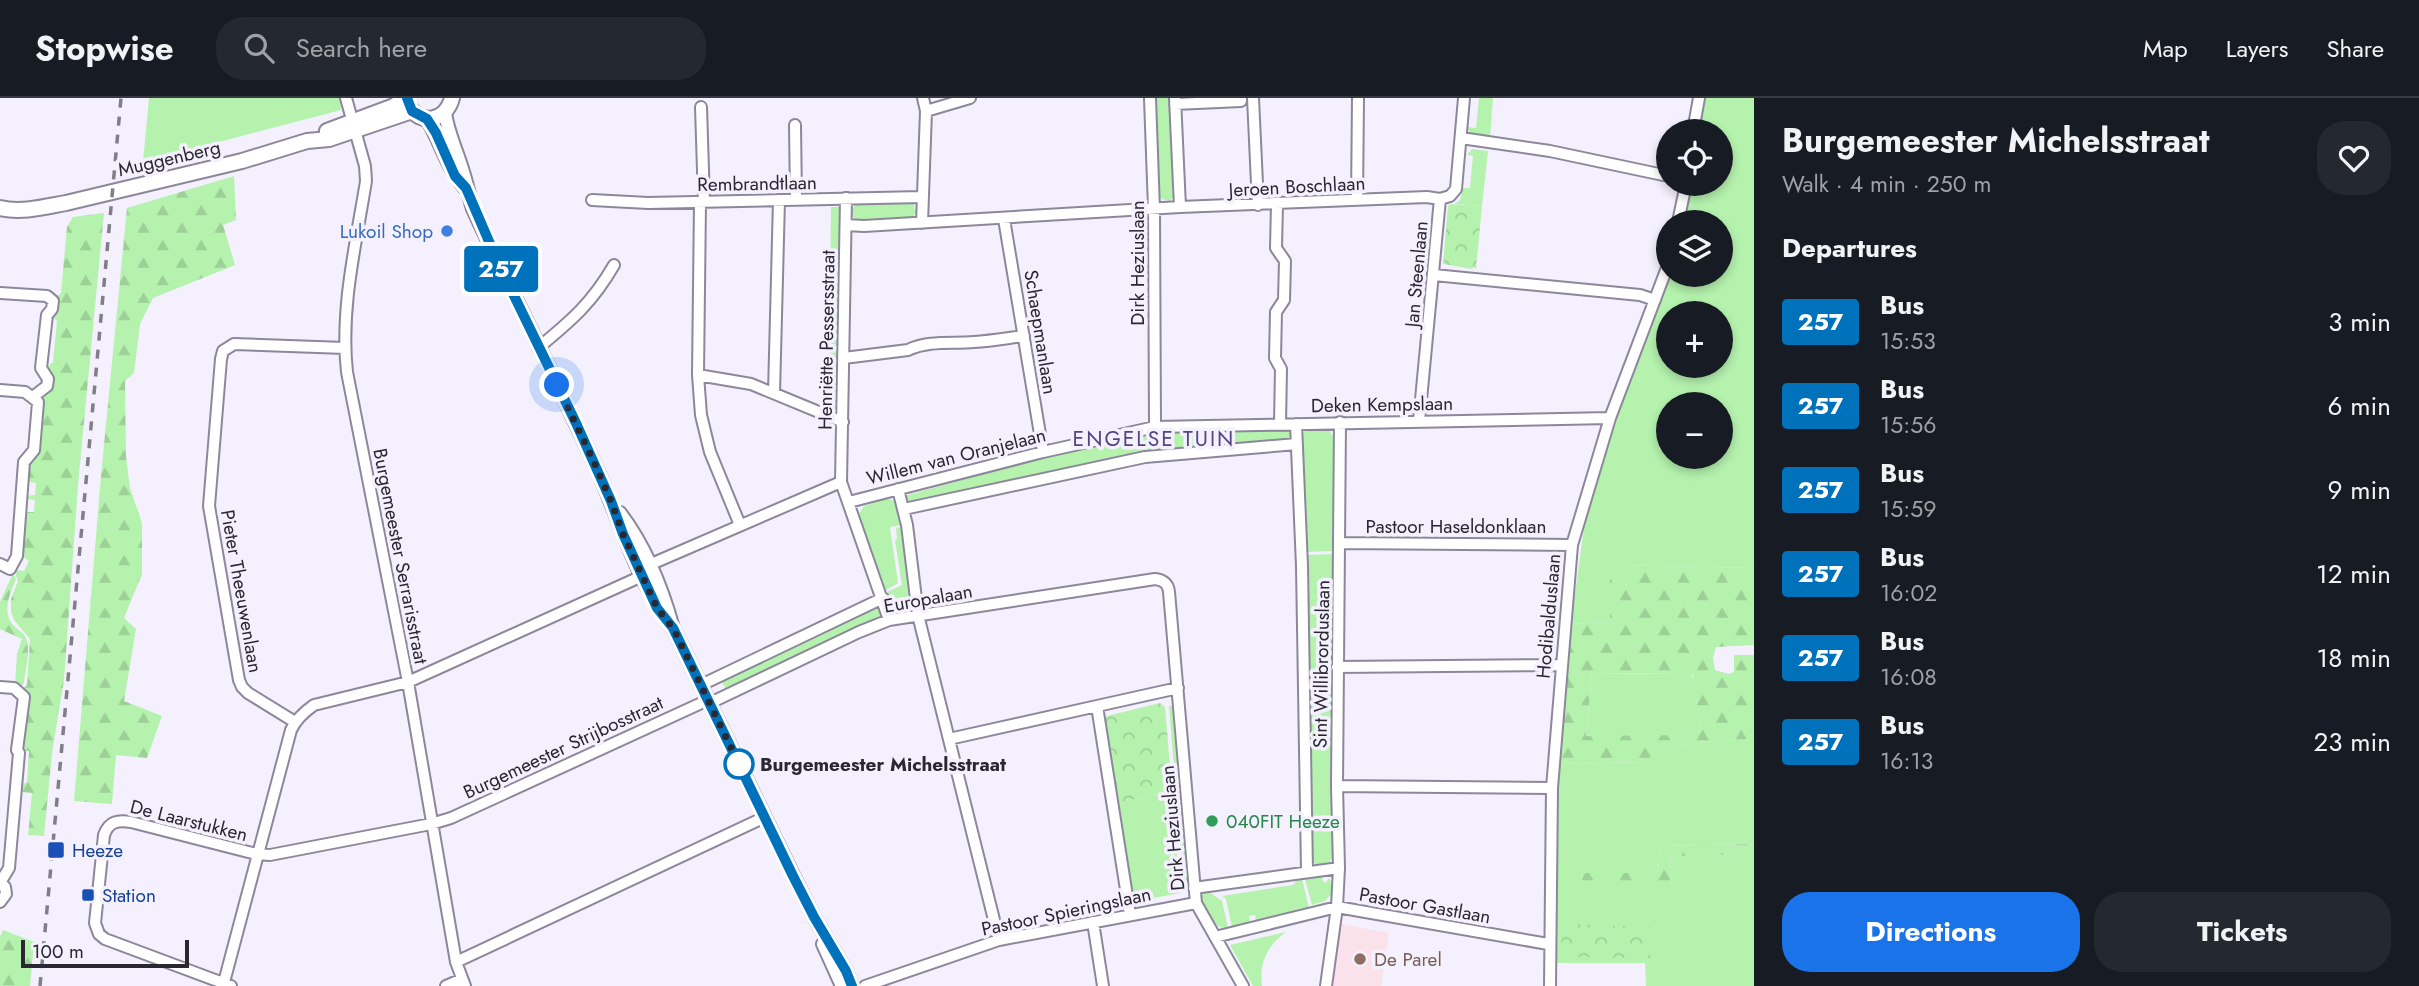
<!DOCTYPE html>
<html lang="en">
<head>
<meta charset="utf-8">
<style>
	body { margin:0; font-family:Jost,sans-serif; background:#242831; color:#f1f3f6; height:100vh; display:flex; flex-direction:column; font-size:26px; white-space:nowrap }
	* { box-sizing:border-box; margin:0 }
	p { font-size:23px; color:#9ea1a6 }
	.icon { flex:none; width:38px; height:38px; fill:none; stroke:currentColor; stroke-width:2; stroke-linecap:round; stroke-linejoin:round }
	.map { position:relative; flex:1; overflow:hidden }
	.side { display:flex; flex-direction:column; background:#171b24; width:665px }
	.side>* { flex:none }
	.badge { padding:0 14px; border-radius:5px; font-size:24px; line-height:46px }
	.controls { position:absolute; left:1656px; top:21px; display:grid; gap:14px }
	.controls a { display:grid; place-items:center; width:77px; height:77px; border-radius:50%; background:#171b24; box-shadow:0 4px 10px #0003; font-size:35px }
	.scale { position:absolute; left:21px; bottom:18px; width:168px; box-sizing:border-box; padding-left:7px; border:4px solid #29272f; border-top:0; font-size:19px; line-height:24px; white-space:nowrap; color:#29272f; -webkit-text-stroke:5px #f4f0fd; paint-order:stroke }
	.you { position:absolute; width:35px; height:35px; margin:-18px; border:5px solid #fff; border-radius:50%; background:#1a73e8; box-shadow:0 0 0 10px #1a73e833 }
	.map>.badge { position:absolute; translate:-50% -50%; box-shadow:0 0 0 4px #fff }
	h2 { padding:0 28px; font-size:26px; line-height:63px }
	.round { display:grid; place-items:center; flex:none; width:74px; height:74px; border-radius:28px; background:#242831 }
	.head { display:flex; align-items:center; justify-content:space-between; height:119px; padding:0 28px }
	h1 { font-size:33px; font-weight:700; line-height:52px }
	.button { display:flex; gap:14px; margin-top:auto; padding:14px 28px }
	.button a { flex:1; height:80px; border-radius:28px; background:#1a73e8; color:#fff; font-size:28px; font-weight:700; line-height:80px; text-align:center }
	.button a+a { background:#242831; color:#f1f3f6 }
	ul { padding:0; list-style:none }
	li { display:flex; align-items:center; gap:21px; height:84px; padding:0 28px }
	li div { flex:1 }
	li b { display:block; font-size:26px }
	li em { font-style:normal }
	li .badge { min-width:77px; font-weight:700; text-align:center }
	header { display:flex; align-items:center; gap:42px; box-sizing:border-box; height:98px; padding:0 35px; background:#171b24; border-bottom:2px solid #363941 }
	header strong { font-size:33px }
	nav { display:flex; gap:38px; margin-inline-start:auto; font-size:24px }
	.search { width:490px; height:63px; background:#242831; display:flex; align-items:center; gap:18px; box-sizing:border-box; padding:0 24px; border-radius:28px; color:#9ea1a6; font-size:26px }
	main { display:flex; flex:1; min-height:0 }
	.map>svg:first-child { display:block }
</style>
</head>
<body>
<header>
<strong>Stopwise</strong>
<div class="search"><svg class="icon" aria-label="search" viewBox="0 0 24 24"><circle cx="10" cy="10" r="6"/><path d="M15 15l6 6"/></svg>Search here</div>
<nav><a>Map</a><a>Layers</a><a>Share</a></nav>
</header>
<main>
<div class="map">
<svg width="1754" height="888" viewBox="0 0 1754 888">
	<defs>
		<pattern id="forest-firs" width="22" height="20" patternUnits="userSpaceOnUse" patternTransform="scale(1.75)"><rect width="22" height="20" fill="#b5f2ae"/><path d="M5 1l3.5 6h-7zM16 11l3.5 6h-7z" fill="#9cd096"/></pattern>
		<pattern id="park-crowns" width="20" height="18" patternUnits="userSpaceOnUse" patternTransform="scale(1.75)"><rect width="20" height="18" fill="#b5f2ae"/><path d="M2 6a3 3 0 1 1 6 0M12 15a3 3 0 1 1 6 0" fill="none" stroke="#9cd096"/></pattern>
	</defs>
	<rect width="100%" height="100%" fill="#f4f0fd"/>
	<path fill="#fbe1e9" d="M1341 826 1389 835 1381 888H1332Z"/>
	<path fill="#b5f2ae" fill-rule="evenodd" d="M149 0H340L341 12 143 64Z
		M1155 0H1172L1176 98 1169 103 1162 101 1158 96Z
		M1479 0H1493L1490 40 1471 36 1467 29 1476 30Z
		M1704 0H1754V470L1610 467V524L1571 526 1586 415 1616 324 1614 316 1669 177H1720V124H1683L1690 86H1720V33H1699ZM1668 215H1720V268H1668ZM1668 306H1720V359H1668Z
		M1472 51 1488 53 1482 108 1455 106 1460 102 1463 90H1470L1473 58 1467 57Z
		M857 104H913L916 114 912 120 859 124 853 119 851 113Z
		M831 109H840L841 111 837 310 835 312 829 309Z
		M1316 330 1329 332 1334 340V453L1304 454 1302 337 1307 331Z
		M1285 331 1291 332 1293 340 1289 342 1153 354 909 405 905 398 1046 358 1144 337 1166 334Z
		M886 401 893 402 898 409 901 427 890 429 898 485 886 492 859 416 864 408Z
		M901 429 913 505 909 513 899 515 893 511 887 494 902 487 895 442 897 441 896 430Z
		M1334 456 1333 573H1307L1304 457Z
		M878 508 880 509V518L726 592 721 582Z
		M1333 575 1332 760 1329 766 1317 769 1312 761 1307 576Z
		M1684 575 1691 576 1694 582 1700 632 1682 637 1586 639 1592 576Z
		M1169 608H1174L1189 791 1184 792Z
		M1754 641V746L1660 748 1658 775 1581 776 1582 787H1672L1670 757 1754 756V888H1646L1645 865H1556L1558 666 1646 664 1658 651 1720 642Z
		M1172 693 1180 795 1132 804 1117 705Z
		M1301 777 1309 810 1256 823 1255 817 1249 818 1250 825 1232 829 1226 801 1222 798 1293 787Z
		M1304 777H1324L1322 782 1326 785 1329 780 1332 787V799L1329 798 1325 803 1312 807Z
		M1206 792 1222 803 1228 830C1211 832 1201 808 1200 793Z
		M1286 834C1267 848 1259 865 1262 888H1253L1230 847Z"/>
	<path fill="url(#forest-firs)" fill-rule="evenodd" d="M234 78 236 122 223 127 235 167 153 200 140 226 134 275 125 283 126 358 130 390 142 425V476L124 520 136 531 124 603 162 618 147 660 116 657 112 706 74 703 101 378 127 110Z
		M104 115 78 387 64 582 52 655 44 738 28 737 32 695 21 694V688L27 684 29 653 19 652 22 622 28 618 30 598 23 591 27 587 30 541 14 522 11 514V501L18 483 14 472 24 473 29 463 20 456 23 417 27 414H34L35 402 27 401 25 398 35 397 36 385 29 384 26 380 28 364 37 356 45 271 53 264 57 223 54 220 50 223 55 200 61 195 67 129 73 119Z
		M1610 467 1754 470V547L1716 549 1713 560 1715 572 1729 576 1734 574V557H1754V641L1720 642 1658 651 1647 664 1558 666 1571 526 1610 524ZM1650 575H1684L1693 577 1700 632 1682 637 1586 638 1592 576Z
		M13 475 16 481C10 496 1 514 14 528 19 533 23 534 26 540 31 553 25 572 24 585L21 588 15 587 17 556 22 541 0 531V504Z
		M1754 746V756L1670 758 1672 787H1582L1581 775H1658L1660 748Z
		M3 832 34 844 30 888H0V839Z"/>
	<path fill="url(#park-crowns)" d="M1451 106 1482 108 1476 171 1474 169 1472 171 1443 166 1448 108Z
		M1160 605 1165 609 1172 693 1117 705 1103 619Z
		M1561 826 1649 829 1650 860 1562 859Z"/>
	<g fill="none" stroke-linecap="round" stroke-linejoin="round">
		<g stroke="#8c879b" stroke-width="14">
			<path id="minor" d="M346 0 365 68 366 83C356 146 340 210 347 274L408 584 456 864 465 888
				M1150 0 1154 111 1155 329
				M1175 0 1180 109
				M1253 0 1258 107
				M1175 6 1241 3V0
				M701 9 704 104
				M926 13 970 0
				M795 27 796 102
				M1693 33 1699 0
				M1461 40 1550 53 1668 78
				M846 100 841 384 889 522
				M592 102 648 105 922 99
				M1357 102 1358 0
				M700 104 698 277 701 317 710 354 740 427
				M1277 106 1276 150 1285 163 1284 202 1276 214 1275 260 1281 271 1280 326
				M1004 121 1043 354
				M1678 124 1686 86
				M922 125 926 13 923 0
				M846 127 864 128 1180 109 1427 99 1440 101
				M1434 177 1640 197 1655 202
				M0 195 47 198 53 203 52 211 47 217 41 270 48 281 47 288 34 298
				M538 250C572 222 592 205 614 167
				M844 260 908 252C929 242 952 246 974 244 991 243 1008 240 1024 238
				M698 277 751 286 843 324
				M0 292 25 294 38 304 34 352 24 364 17 458 10 471 0 466
				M774 295 779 102
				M1419 323 1440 101 1450 98 1456 91 1464 0
				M1296 326 1302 468 1307 773
				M898 391 907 427 918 517 999 842
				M849 404 1043 354 1155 329 1610 320
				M904 411 1145 359 1297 346
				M1340 445 1572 447
				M1337 569 1561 567
				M701 587 883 500
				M0 589 14 590 24 599 17 652 19 655 9 770 0 785
				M710 605 859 534 889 522 1155 481C1163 482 1168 485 1169 494L1196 805 1243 888
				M295 624 248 595 242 589 239 582 209 408 221 261 223 253 234 246 345 250
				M949 641 1097 608
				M1337 688 1552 690
				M0 785 5 789 6 796 0 804
				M1194 790 1339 770
				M1130 817 1097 608 1178 590
				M1093 824 1103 888
				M1215 839 1337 809 1548 846
				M456 864 765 719
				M223 888 291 632C296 621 304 614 314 607L408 584 642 478 649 467 841 384
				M231 888 105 841 99 836 95 825 104 737C109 723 118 722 131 724L256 756 270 757 431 726 451 720 708 602
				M446 888 462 881
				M865 888 999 842 1196 805
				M1326 888 1337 809 1339 770 1337 688 1340 324
				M1550 888 1552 690 1572 447 1610 320 1668 167"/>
		</g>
		<g stroke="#8c879b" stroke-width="16">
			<path id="tertiary" d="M445 15C448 36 457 53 463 74 467 86 469 98 473 111 513 197 556 281 595 367 620 421 636 482 673 530
				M427 21C441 44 447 70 465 90
				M620 415C645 448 662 490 673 530L793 777 814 819 846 873 852 888
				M823 846 842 888"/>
		</g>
		<g stroke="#8c879b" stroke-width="18">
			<path id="secondary" d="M408 7C421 29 446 23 452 0
				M327 33 394 8 405 0
				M0 110C22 115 44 109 66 105L242 63 307 43 329 41 412 13"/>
		</g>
		<use href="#minor" stroke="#fff" stroke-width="10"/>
		<use href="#tertiary" stroke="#fff" stroke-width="12"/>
		<use href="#secondary" stroke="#fff" stroke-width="14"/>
		<path stroke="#807e88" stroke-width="3.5" stroke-dasharray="9 9" stroke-linecap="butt" d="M40 888 121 0"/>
	</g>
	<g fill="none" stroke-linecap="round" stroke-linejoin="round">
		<g stroke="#fff" stroke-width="16">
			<path id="line" d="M407 0 412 13 427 21 436 35 455 78 466 90 500 169 576 325 611 403 623 436 657 510 673 530 793 778 814 819 846 873 852 888"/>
		</g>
		<use href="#line" stroke="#0072bc" stroke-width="10"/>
		<path stroke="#29272f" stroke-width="7" stroke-dasharray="0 12.6" d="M557 287 594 364 611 403 623 436 657 510 673 530 739 666"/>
	</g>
	<circle fill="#3f7fe0" stroke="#f4f0fd" stroke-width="2.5" cx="447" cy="133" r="7"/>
	<circle fill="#fff" stroke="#0072bc" stroke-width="3.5" cx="739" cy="666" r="14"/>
	<circle fill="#2e9e5b" stroke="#f4f0fd" stroke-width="2.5" cx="1212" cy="723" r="7"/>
	<g fill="#1a4fb4" stroke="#f4f0fd" stroke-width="2.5">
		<rect x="47" y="743" width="18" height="18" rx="3.5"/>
		<rect x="81" y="790" width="14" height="14" rx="3.5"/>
	</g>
	<circle fill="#8d6e63" stroke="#f4f0fd" stroke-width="2.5" cx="1360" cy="861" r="7"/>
	<g text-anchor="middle" stroke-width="7" stroke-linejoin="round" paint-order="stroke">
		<g font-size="19" fill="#29272f" stroke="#f4f0fd">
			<text transform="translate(169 60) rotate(-13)" y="7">Muggenberg</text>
			<text transform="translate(757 85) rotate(-1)" y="7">Rembrandtlaan</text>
			<text transform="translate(1297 88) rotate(-3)" y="7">Jeroen Boschlaan</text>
			<text transform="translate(1137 165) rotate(-90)" y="7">Dirk Heziuslaan</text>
			<text transform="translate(1416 176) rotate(-85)" y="7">Jan Steenlaan</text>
			<text transform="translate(1041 234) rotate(81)" y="7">Schaepmanlaan</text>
			<text transform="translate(826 242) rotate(-89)" y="7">Henriëtte Pessersstraat</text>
			<text transform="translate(1382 306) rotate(-1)" y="7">Deken Kempslaan</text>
			<text transform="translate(956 358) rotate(-14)" y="7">Willem van Oranjelaan</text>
			<text x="1456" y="435">Pastoor Haseldonklaan</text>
			<text transform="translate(401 458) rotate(79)" y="7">Burgemeester Serrarisstraat</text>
			<text transform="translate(242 493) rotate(80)" y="7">Pieter Theeuwenlaan</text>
			<text transform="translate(928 500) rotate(-10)" y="7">Europalaan</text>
			<text transform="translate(1548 518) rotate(-85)" y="7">Hodibalduslaan</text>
			<text transform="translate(1321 566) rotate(-89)" y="7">Sint Willibrorduslaan</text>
			<text transform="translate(563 649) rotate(-25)" y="7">Burgemeester Strijbosstraat</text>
			<text transform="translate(189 722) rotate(14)" y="7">De Laarstukken</text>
			<text transform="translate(1172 730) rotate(-95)" y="7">Dirk Heziuslaan</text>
			<text transform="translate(1425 807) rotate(10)" y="7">Pastoor Gastlaan</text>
			<text transform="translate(1066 813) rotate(-12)" y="7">Pastoor Spieringslaan</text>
		</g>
		<g font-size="19" fill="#366cbe" stroke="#f4f0fd" text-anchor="end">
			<text x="433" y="140">Lukoil Shop</text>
		</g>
		<g font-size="19" font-weight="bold" fill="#29272f" stroke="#f4f0fd" text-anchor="start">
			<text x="760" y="673">Burgemeester Michelsstraat</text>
		</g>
		<g font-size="19" fill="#27864d" stroke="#f4f0fd" text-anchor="start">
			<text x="1226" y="730">040FIT Heeze</text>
		</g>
		<g font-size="19" fill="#164399" stroke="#f4f0fd" text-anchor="start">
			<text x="72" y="759">Heeze</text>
			<text x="102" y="804">Station</text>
		</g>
		<g font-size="19" fill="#785e54" stroke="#f4f0fd" text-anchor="start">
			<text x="1374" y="868">De Parel</text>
		</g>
		<g font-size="21" letter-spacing="2" fill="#514583" stroke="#f4f0fd">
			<text x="1154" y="348">ENGELSE TUIN</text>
		</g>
	</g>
</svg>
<div class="controls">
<a><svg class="icon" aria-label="locate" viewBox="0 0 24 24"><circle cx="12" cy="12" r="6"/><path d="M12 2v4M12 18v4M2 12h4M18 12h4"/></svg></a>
<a><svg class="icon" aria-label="layers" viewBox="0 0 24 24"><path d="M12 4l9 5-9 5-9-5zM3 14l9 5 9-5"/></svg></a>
<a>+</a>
<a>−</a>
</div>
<div class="scale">100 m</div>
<div class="you" style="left:557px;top:287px"></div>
<b class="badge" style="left:501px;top:171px;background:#0072bc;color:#fff">257</b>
</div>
<section class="side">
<div class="head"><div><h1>Burgemeester Michelsstraat</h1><p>Walk · 4 min · 250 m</p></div><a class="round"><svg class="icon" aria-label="heart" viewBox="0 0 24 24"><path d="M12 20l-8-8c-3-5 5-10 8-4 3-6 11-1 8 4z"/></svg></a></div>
<h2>Departures</h2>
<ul>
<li><span class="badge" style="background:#0072bc;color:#fff">257</span><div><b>Bus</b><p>15:53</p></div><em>3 min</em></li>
<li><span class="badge" style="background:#0072bc;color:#fff">257</span><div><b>Bus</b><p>15:56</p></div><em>6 min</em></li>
<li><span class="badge" style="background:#0072bc;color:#fff">257</span><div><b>Bus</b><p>15:59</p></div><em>9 min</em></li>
<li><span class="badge" style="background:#0072bc;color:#fff">257</span><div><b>Bus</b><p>16:02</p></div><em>12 min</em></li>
<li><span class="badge" style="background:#0072bc;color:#fff">257</span><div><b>Bus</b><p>16:08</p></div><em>18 min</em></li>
<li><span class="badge" style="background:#0072bc;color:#fff">257</span><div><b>Bus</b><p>16:13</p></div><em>23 min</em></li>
</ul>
<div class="button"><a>Directions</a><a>Tickets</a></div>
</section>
</main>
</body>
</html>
